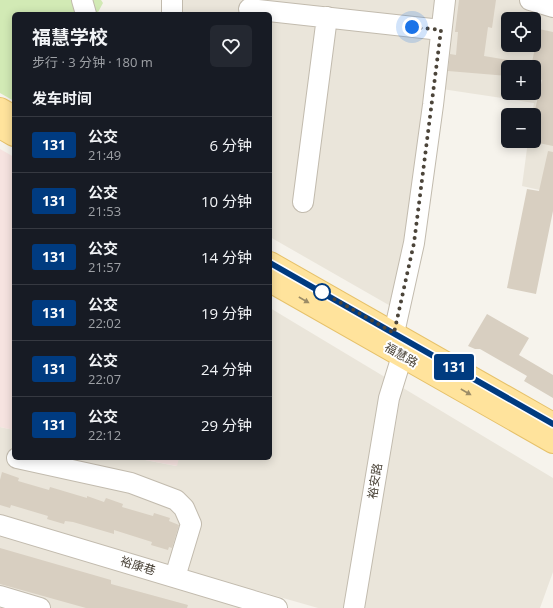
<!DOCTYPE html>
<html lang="zh">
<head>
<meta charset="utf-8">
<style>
	body { margin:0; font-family:"Open Sans","Noto Sans SC",sans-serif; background:#242831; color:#f1f3f6; height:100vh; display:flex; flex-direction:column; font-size:15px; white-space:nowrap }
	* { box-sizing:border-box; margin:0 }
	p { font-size:13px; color:#9ea1a6 }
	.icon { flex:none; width:22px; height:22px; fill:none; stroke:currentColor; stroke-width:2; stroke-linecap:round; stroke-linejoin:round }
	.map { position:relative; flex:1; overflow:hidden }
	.sheet { position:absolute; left:12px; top:12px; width:260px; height:448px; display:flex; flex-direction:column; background:#171b24; border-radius:6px; box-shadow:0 2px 10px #0003 }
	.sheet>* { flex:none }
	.badge { padding:0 8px; border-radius:3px; font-size:14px; line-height:26px }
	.tools { position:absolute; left:501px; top:12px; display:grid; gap:8px }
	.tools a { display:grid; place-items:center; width:40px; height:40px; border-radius:6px; background:#171b24; box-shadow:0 2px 10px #0003; font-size:20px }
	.you { position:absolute; width:20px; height:20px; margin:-10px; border:3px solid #fff; border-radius:50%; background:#1a73e8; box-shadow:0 0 0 6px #1a73e833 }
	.map>.badge { position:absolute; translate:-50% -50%; box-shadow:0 0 0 2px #fff }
	h2 { padding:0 20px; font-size:15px; line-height:36px }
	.round { display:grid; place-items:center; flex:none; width:42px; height:42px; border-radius:6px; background:#242831 }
	.overview { display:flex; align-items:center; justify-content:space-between; height:68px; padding:0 20px }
	h1 { font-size:19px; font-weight:700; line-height:30px }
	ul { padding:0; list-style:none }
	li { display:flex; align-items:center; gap:12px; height:56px; padding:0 20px; border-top:1px solid #363941 }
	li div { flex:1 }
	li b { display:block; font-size:15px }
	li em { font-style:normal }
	li .badge { min-width:44px; font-weight:700; text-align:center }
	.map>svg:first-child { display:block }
</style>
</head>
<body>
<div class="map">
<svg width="553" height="608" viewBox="0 0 553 608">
	<rect width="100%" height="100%" fill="#f6f3ec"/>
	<path fill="#eae5da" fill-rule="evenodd" d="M163 0H440L409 246 394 308 270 237V14H162Z
		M454 0H553V193L522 186 528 141H534V115H532L534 103 442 89ZM508 19H534V45H508ZM508 67H534V93H508Z
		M270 308 553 478V572L540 608H318L255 590 250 608H0V427L14 430V458H135L176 466 179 458H270Z"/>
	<path fill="#f6e3e0" d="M0 149 14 157V430L0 427Z
		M135 458H179L177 466Z"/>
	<path fill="#d2eab5" d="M0 0H101L103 3 97 14H14V101L0 93Z"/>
	<path fill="#d8cfc1" d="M459 0H496L492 28 488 27 484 56 508 60V76L448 71 450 54 456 55 458 32H455Z
		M539 29 553 32V146L534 142V114L542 80 534 78V67H531Z
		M548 151 553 152V211L536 294 507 288 527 189 539 191Z
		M487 314 529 338 519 355 553 375V398L524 381 527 376 480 349H475L468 346Z
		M2 472 19 478 18 481 49 490 50 487 87 498V496L104 502 106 498 123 504 122 507 153 516 154 513 170 518 169 521 179 525 172 548 169 547 168 550 151 545 152 542 114 530V534L73 522 65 521 64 524 47 519 48 516 11 505 10 508 0 505V480Z
		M0 548 111 580V584L188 605 187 608H86L0 584Z"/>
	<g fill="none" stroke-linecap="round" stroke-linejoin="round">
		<g stroke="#c2bbae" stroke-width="22">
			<path id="minor" d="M82 0 86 14
				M530 0 553 7
				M249 9 441 30
				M172 14V0
				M303 202 327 17
				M394 333 414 243 433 105 445 0
				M17 458 131 483 176 500 184 508 191 524 175 577
				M0 525 277 608
				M0 596 40 608
				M354 608 389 398 402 356"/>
		</g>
		<g stroke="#e6c16a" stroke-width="24">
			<path id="major" d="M0 109 14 117
				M0 127 14 135
				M270 263 553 424
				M270 281 553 442"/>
		</g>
		<use href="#minor" stroke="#fff" stroke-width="20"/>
		<use href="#major" stroke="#ffe39c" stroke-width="22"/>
	</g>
	<defs><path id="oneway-solid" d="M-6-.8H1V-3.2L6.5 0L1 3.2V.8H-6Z"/></defs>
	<g fill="#9c8c66">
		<use href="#oneway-solid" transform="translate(304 300) rotate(30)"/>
		<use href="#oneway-solid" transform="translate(466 392) rotate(30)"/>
	</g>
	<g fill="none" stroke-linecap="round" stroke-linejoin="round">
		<g stroke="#fff" stroke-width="9">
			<path id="line" d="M270 263 553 424"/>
		</g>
		<use href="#line" stroke="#003b80" stroke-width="6"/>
		<path stroke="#4b4439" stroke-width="4" stroke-dasharray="0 7.2" d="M322 292 394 333 414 243 441 30 412 27"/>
	</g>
	<circle fill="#fff" stroke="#003b80" stroke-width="2" cx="322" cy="292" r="8"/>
	<g text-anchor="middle" stroke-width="4" stroke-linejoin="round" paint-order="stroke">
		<g font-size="12" fill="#4b4439" stroke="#fff">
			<text transform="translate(401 355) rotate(30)" y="4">福慧路</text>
			<text transform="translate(375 481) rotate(-81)" y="4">裕安路</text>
			<text transform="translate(138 566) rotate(17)" y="4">裕康巷</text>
		</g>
	</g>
</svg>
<div class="tools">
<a><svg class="icon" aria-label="locate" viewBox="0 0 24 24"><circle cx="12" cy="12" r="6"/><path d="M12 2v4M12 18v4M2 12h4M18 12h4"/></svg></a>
<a>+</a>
<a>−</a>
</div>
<div class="you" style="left:412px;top:27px"></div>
<b class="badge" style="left:454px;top:367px;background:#003b80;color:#fff">131</b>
<section class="sheet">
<div class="overview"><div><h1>福慧学校</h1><p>步行 · 3 分钟 · 180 m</p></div><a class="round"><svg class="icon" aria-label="heart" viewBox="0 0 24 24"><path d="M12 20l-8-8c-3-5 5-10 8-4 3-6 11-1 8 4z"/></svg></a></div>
<h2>发车时间</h2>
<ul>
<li><span class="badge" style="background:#003b80;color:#fff">131</span><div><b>公交</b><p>21:49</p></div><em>6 分钟</em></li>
<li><span class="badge" style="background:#003b80;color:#fff">131</span><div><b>公交</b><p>21:53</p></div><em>10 分钟</em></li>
<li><span class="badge" style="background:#003b80;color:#fff">131</span><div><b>公交</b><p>21:57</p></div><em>14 分钟</em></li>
<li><span class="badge" style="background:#003b80;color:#fff">131</span><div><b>公交</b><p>22:02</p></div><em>19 分钟</em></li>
<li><span class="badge" style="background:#003b80;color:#fff">131</span><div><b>公交</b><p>22:07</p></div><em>24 分钟</em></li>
<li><span class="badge" style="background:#003b80;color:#fff">131</span><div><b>公交</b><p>22:12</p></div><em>29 分钟</em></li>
</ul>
</section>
</div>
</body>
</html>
